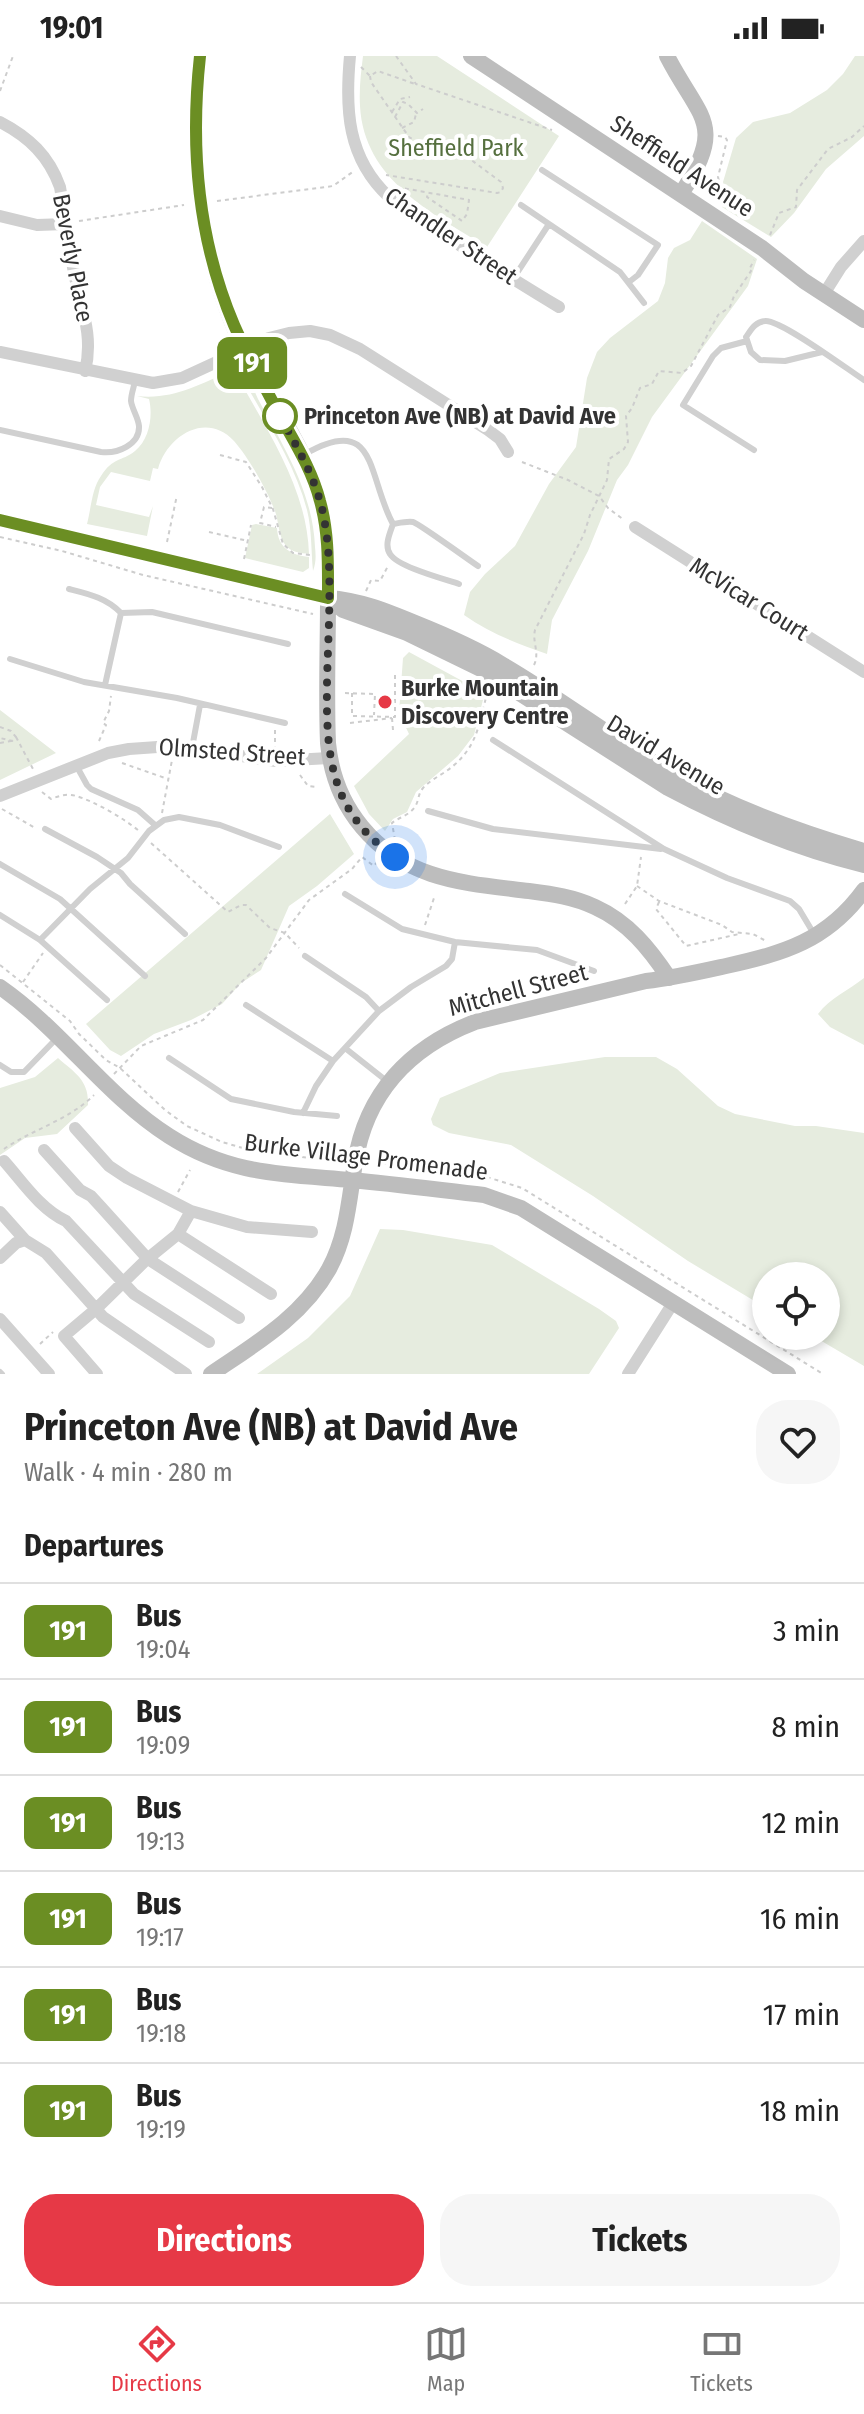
<!DOCTYPE html>
<html lang="en">
<head>
<meta charset="utf-8">
<style>
	body { margin:0; font-family:"Fira Sans Condensed",sans-serif; background:#f6f6f6; color:#222; height:100vh; display:flex; flex-direction:column; font-size:30px; white-space:nowrap }
	* { box-sizing:border-box; margin:0 }
	p { font-size:26px; color:#767676 }
	.icon { flex:none; width:44px; height:44px; fill:none; stroke:currentColor; stroke-width:2; stroke-linecap:round; stroke-linejoin:round }
	.map { position:relative; height:1318px; overflow:hidden }
	.side { display:flex; flex-direction:column; background:#fff; flex:1 }
	.side>* { flex:none }
	.badge { padding:0 16px; border-radius:12px; font-size:28px; line-height:52px }
	.fabs { position:absolute; left:752px; top:1206px; display:grid; gap:16px }
	.fabs a { display:grid; place-items:center; width:88px; height:88px; border-radius:50%; background:#fff; box-shadow:0 4px 12px #0003; font-size:40px }
	.you { position:absolute; width:40px; height:40px; margin:-20px; border:6px solid #fff; border-radius:50%; background:#1a73e8; box-shadow:0 0 0 12px #1a73e833 }
	.map>.badge { position:absolute; translate:-50% -50%; box-shadow:0 0 0 4px #fff }
	h2 { padding:0 24px; font-size:30px; line-height:72px }
	.round { display:grid; place-items:center; flex:none; width:84px; height:84px; border-radius:32px; background:#f6f6f6 }
	.headline { display:flex; align-items:center; justify-content:space-between; height:136px; padding:0 24px }
	h1 { font-size:38px; font-weight:700; line-height:60px }
	.action { display:flex; gap:16px; margin-top:auto; padding:16px 24px }
	.action a { flex:1; height:92px; border-radius:32px; background:#e63946; color:#fff; font-size:32px; font-weight:700; line-height:92px; text-align:center }
	.action a+a { background:#f6f6f6; color:#222 }
	ul { padding:0; list-style:none }
	li { display:flex; align-items:center; gap:24px; height:96px; padding:0 24px; border-top:2px solid #e0e0e0 }
	li div { flex:1 }
	li b { display:block; font-size:30px }
	li em { font-style:normal }
	li .badge { min-width:88px; font-weight:700; text-align:center }
	.status { display:flex; justify-content:space-between; align-items:center; height:56px; padding:0 40px; background:#fff; direction:ltr }
	.status svg { height:22px; fill:currentColor }
	.menu { display:flex; justify-content:space-around; align-items:center; height:112px; border-top:2px solid #e0e0e0; background:#fff; font-size:22px; color:#767676 }
	.menu a { display:grid; justify-items:center; gap:4px }
	.menu .selected { color:#e63946 }
	.map>svg:first-child { display:block }
</style>
</head>
<body>
<div class="status"><b>19:01</b><svg viewBox="0 0 49 12"><path d="M0 12V9h3v3zM5 12V6h3v6zM10 12V3h3v9zM15 12V0h3v12zM26 1h20v11H26zM47 4h2v5h-2z"/></svg></div>
<div class="map">
<svg width="864" height="1318" viewBox="0 0 864 1318">
	<rect width="100%" height="100%" fill="#fff"/>
	<path fill="#e6ecdf" d="M363 0H437L559 80 487 191C432 157 364 124 360 50 359 33 361 16 363 0Z
		M855 0H864V80L826 113 794 157 771 181 722 151 727 141 723 126 736 82 753 66 790 57 827 34 843 18Z
		M702 165 757 203 748 230 652 361 628 409 617 424 588 495 552 564 547 598C518 588 489 577 464 559L470 536 485 518 515 490 549 428 576 391 587 322 597 296 610 282 658 245 665 227 668 202 674 192 690 184Z
		M242 310C252 320 252 331 258 343 283 390 313 436 315 491 316 500 316 507 313 515 311 495 312 474 307 454 294 404 262 359 238 314Z
		M230 315 235 316C266 373 307 431 309 498 300 497 292 496 286 490 278 480 279 466 275 455 267 434 249 402 234 385 206 355 167 380 158 413L153 412 150 425 111 416 100 431 96 449 149 461 153 450 147 480 87 468C91 453 92 432 101 420 113 401 121 406 135 395 150 383 153 359 149 343L137 340C172 344 199 329 230 315Z
		M256 468 277 472C278 492 291 499 309 501V512L303 516 245 502 252 469Z
		M409 596 477 633 484 640 474 679 458 700 416 736 407 756 393 763 385 775 369 758 354 730 409 678 399 657 403 602Z
		M0 654 56 697 0 724Z
		M330 758 354 798 317 830 289 850 261 914 241 927 222 948 191 964 154 978 121 1000 110 994 86 968Z
		M864 922V989L830 971 818 958C830 942 849 934 864 922Z
		M605 1001H656L677 1013 718 1050 735 1058 795 1070H816L864 1077V1310L813 1280H826V1220H766V1252L688 1205 593 1140 511 1089 449 1077 433 1069 431 1063 440 1042 500 1017Z
		M58 1002C75 1017 89 1024 88 1049L57 1078 25 1082 0 1099V1032L35 1021Z
		M380 1173 403 1174 492 1189 599 1253 616 1265 619 1272 589 1318H257L308 1282 350 1240Z"/>
	<g fill="none" stroke-linecap="round" stroke-linejoin="round">
		<path stroke="#cdcdcd" stroke-width="2" stroke-dasharray="4 4" stroke-linecap="butt" d="M396 0 416 28 552 74
			M361 11 370 20 378 15 415 28
			M370 20 371 26 409 81 435 96 452 93 459 95 501 126 503 132 501 136 497 137 386 119
			M0 35 13 0
			M392 56 400 43 410 41
			M395 61 403 46 408 48 417 57 423 53
			M402 72 414 66 416 58
			M718 80 725 81 727 84 718 121 723 141 719 148
			M397 131 469 144 467 158 462 165 427 141 428 137
			M217 145 333 130 354 115
			M79 165 184 149
			M770 179 779 157 796 151 797 134 828 93 852 81 864 70
			M220 399 246 406 262 431 273 453 283 488 293 497 310 499
			M522 406 568 424 599 440 608 452 624 464
			M272 452 264 451 260 467 276 471
			M209 476 248 485
			M0 481 62 495 143 519 313 558
			M167 486 177 439
			M244 503 251 469
			M366 535 371 524 380 525 388 510
			M534 609C540 597 532 586 535 574L584 478 590 459 607 424 609 403 624 393 628 386 626 360 632 352 640 332 652 328 659 315 682 317 691 310 718 259 730 251 734 240 751 215 749 214 754 204
			M345 637 375 638 374 659
			M352 637V660L395 661V619
			M392 662 393 674
			M350 667 392 662
			M0 671 11 675 16 681 12 685 0 682
			M275 674V692
			M16 681 33 713
			M99 685 106 669 103 667 109 655 111 640
			M0 687 11 685
			M122 707 168 723
			M300 719 308 730 318 731
			M42 736 51 743C59 740 67 737 76 740 94 745 125 763 139 775
			M2 753 35 772
			M162 757 172 704
			M395 784 392 767C399 761 411 759 416 749 419 743 418 738 423 732 431 723 444 718 453 710 478 689 479 667 487 638H497
			M151 787 228 856 241 849H246L270 872 285 877 299 892
			M637 830 659 845 722 869 732 876 753 878 766 885
			M659 846 656 853 686 890 739 878
			M625 848 637 830 641 801
			M425 869 435 839
			M0 909 70 965 79 978 106 1004 120 1012 165 1054 187 1070 222 1086 260 1097 342 1105
			M23 926 43 897
			M114 1018 141 990 203 964 266 902 309 844 352 813 362 801 374 810 378 805
			M4 1093C33 1073 69 1064 94 1039
			M368 1106 471 1116 522 1132 823 1318
			M178 1136 190 1114
			M40 1288 53 1276"/>
		<path stroke="#d0d0d0" stroke-width="6" d="M542 114 658 189 638 219 629 226
			M521 149 549 168
			M513 223 549 168 620 216 644 247
			M747 285 721 292 713 300 683 349 754 394
			M822 296 785 305 760 304 751 296 746 281C751 274 755 266 765 265 780 263 847 313 864 324
			M0 374 101 396C117 398 140 389 139 370 138 361 132 353 131 345 131 338 134 331 135 325
			M305 398C378 356 367 421 393 468 390 477 384 489 390 498 398 511 444 523 459 528
			M393 468C399 467 407 465 413 466 418 467 469 504 478 510
			M69 533C89 538 107 542 121 557
			M121 557 152 556 288 588
			M10 603 84 626 177 642 285 667
			M105 629 121 557
			M493 684 664 793 727 822 790 845 799 853 814 878
			M192 692 200 649
			M76 709 87 729 91 733 138 754 155 769
			M428 755 493 773 661 793
			M45 773 97 801 121 817 130 828 185 878
			M0 808 60 843 145 920
			M345 838 402 873 455 886 537 894 594 915
			M0 859 40 884 107 944
			M40 884 90 833 128 802 149 775 164 764 179 761 220 769 279 791
			M305 900 366 941 379 955
			M246 949 333 1005
			M345 992 388 1026
			M169 1002 231 1043 294 1056 337 1060
			M0 1009 11 1016H24L56 983
			M303 1057 316 1030 333 1005 379 955 411 931 446 910 452 903 455 886
			M0 1316 2 1318"/>
		<path stroke="#d0d0d0" stroke-width="12" d="M350 0C345 53 347 102 389 141 407 158 430 170 450 183 486 206 522 229 559 251
			M0 66C29 81 49 100 60 131 65 160 69 189 74 217 81 251 94 280 85 315
			M0 160 37 169 66 168
			M824 238 841 211 864 185
			M0 296 153 327 182 322 269 282 289 277 310 275 330 279 360 293 488 374 500 383 508 396
			M635 471 864 616
			M0 740 108 697 129 693 172 690 276 705 329 702
			M75 1072 109 1110 127 1122 191 1155
			M44 1094 80 1134 91 1140 102 1152 148 1203 239 1262
			M4 1105C22 1125 40 1153 66 1165L134 1238 209 1286
			M0 1156 25 1184
			M178 1178 271 1238
			M0 1202 16 1187 25 1184 46 1197 96 1253 64 1280 97 1318
			M0 1263 49 1318
			M186 1318 103 1261 96 1253 146 1204 178 1178 191 1155 247 1171 312 1176
			M628 1318 673 1247"/>
		<path stroke="#bdbdbd" stroke-width="16" d="M200 0C188 103 201 210 249 303 273 348 306 394 320 444 329 476 328 508 328 541 328 590 326 639 328 687 331 718 342 747 362 771 407 825 465 827 529 835 552 838 574 841 595 851 628 866 649 892 669 922
			M471 0 762 192 804 225 864 264
			M667 0C700 64 727 67 681 138
			M0 464 328 542C359 544 386 555 415 567 445 579 475 592 503 609 563 644 618 687 678 721 737 754 799 776 864 795
			M328 542 343 554 407 577 485 615 668 732C730 765 795 792 864 809
			M0 931C62 974 106 1040 169 1080 230 1119 282 1118 351 1124 395 1128 440 1134 484 1139L521 1152 788 1318
			M211 1318C255 1288 302 1261 329 1213 347 1180 349 1144 355 1107 366 1037 410 991 475 966L646 925C673 922 699 916 726 910 784 897 827 885 864 834"/>
	</g>
	<g fill="none" stroke-linecap="round" stroke-linejoin="round">
		<g stroke="#fff" stroke-width="18">
			<path id="line" d="M0 464 328 542C328 509 329 477 320 445 313 417 298 392 284 367 267 335 249 303 234 269 198 184 190 92 200 0"/>
		</g>
		<use href="#line" stroke="#6b8e23" stroke-width="12"/>
		<path stroke="#333" stroke-width="8" stroke-dasharray="0 14.4" d="M280 360 277 355C297 391 319 426 325 468 333 515 328 578 327 627 326 700 330 756 395 801"/>
	</g>
	<circle fill="#fff" stroke="#6b8e23" stroke-width="4" cx="280" cy="360" r="16"/>
	<circle fill="#e63946" stroke="#fff" stroke-width="3" cx="385" cy="646" r="8"/>
	<g text-anchor="middle" stroke-width="8" stroke-linejoin="round" paint-order="stroke">
		<g font-size="24" fill="#56703f" stroke="#fff">
			<text x="456" y="100">Sheffield Park</text>
		</g>
		<g font-size="24" fill="#333" stroke="#fff">
			<text transform="translate(682 110) rotate(33)" y="8">Sheffield Avenue</text>
			<text transform="translate(451 180) rotate(34)" y="8">Chandler Street</text>
			<text transform="translate(73 202) rotate(79)" y="8">Beverly Place</text>
			<text transform="translate(749 543) rotate(32)" y="8">McVicar Court</text>
			<text transform="translate(232 696) rotate(4)" y="8">Olmsted Street</text>
			<text transform="translate(666 699) rotate(31)" y="8">David Avenue</text>
			<text transform="translate(518 934) rotate(-15)" y="8">Mitchell Street</text>
			<text transform="translate(366 1101) rotate(7)" y="8">Burke Village Promenade</text>
		</g>
		<g font-size="24" font-weight="bold" fill="#333" stroke="#fff" text-anchor="start">
			<text x="304" y="368">Princeton Ave (NB) at David Ave</text>
		</g>
		<g font-size="24" font-weight="bold" fill="#333" stroke="#fff" text-anchor="start">
			<text x="401" y="640">Burke Mountain<tspan x="401" dy="28">Discovery Centre</tspan></text>
		</g>
	</g>
</svg>
<div class="fabs">
<a><svg class="icon" aria-label="locate" viewBox="0 0 24 24"><circle cx="12" cy="12" r="6"/><path d="M12 2v4M12 18v4M2 12h4M18 12h4"/></svg></a>
</div>
<div class="you" style="left:395px;top:801px"></div>
<b class="badge" style="left:252px;top:307px;background:#6b8e23;color:#fff">191</b>
</div>
<section class="side">
<div class="headline"><div><h1>Princeton Ave (NB) at David Ave</h1><p>Walk · 4 min · 280 m</p></div><a class="round"><svg class="icon" aria-label="heart" viewBox="0 0 24 24"><path d="M12 20l-8-8c-3-5 5-10 8-4 3-6 11-1 8 4z"/></svg></a></div>
<h2>Departures</h2>
<ul>
<li><span class="badge" style="background:#6b8e23;color:#fff">191</span><div><b>Bus</b><p>19:04</p></div><em>3 min</em></li>
<li><span class="badge" style="background:#6b8e23;color:#fff">191</span><div><b>Bus</b><p>19:09</p></div><em>8 min</em></li>
<li><span class="badge" style="background:#6b8e23;color:#fff">191</span><div><b>Bus</b><p>19:13</p></div><em>12 min</em></li>
<li><span class="badge" style="background:#6b8e23;color:#fff">191</span><div><b>Bus</b><p>19:17</p></div><em>16 min</em></li>
<li><span class="badge" style="background:#6b8e23;color:#fff">191</span><div><b>Bus</b><p>19:18</p></div><em>17 min</em></li>
<li><span class="badge" style="background:#6b8e23;color:#fff">191</span><div><b>Bus</b><p>19:19</p></div><em>18 min</em></li>
</ul>
<div class="action"><a>Directions</a><a>Tickets</a></div>
</section>
<nav class="menu">
<a class="selected"><svg class="icon" aria-label="directions" viewBox="0 0 24 24"><path d="M12 3l9 9-9 9-9-9zM9 14v-3h6M13 9l2 2-2 2"/></svg>Directions</a>
<a><svg class="icon" aria-label="map" viewBox="0 0 24 24"><path d="M3 6l6-2 6 2 6-2v14l-6 2-6-2-6 2zM9 4v14M15 6v14"/></svg>Map</a>
<a><svg class="icon" aria-label="tickets" viewBox="0 0 24 24"><path d="M3 7h18v10H3zM15 7v10"/></svg>Tickets</a>
</nav>
</body>
</html>
